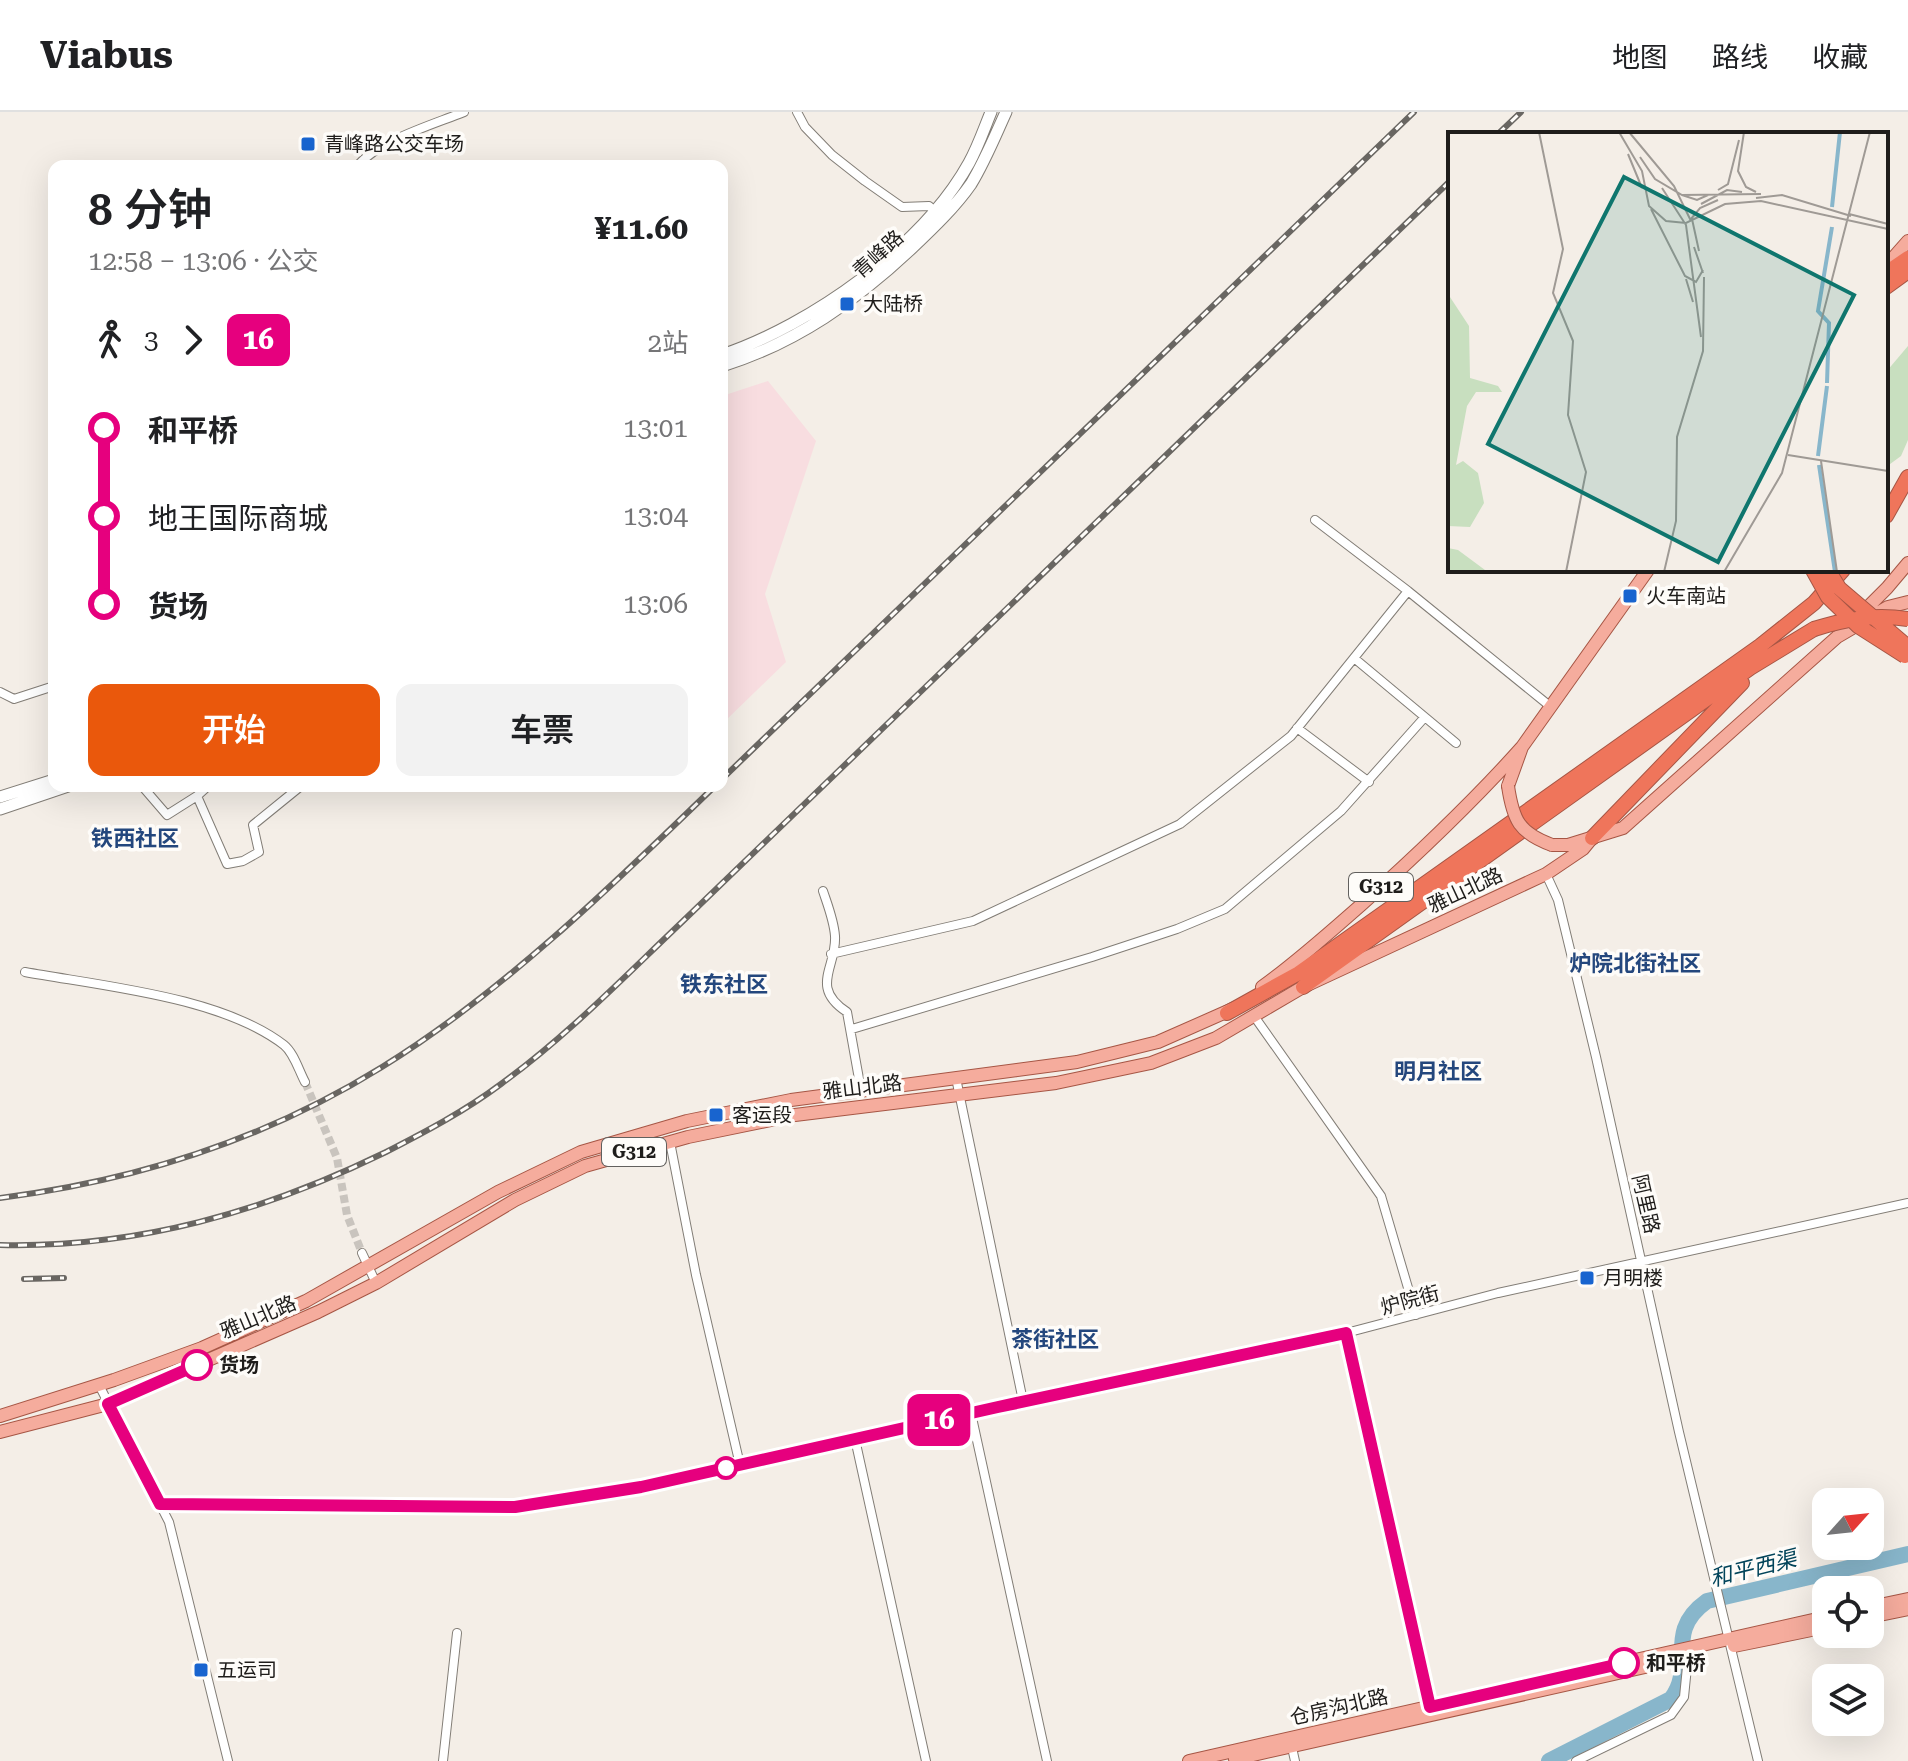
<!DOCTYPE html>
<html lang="zh">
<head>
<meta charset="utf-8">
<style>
	body { margin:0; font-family:"Roboto Serif","Noto Sans SC",serif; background:#f2f2f2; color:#202124; height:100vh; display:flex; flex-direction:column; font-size:30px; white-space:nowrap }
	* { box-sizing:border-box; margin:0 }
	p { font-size:26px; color:#757577 }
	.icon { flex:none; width:44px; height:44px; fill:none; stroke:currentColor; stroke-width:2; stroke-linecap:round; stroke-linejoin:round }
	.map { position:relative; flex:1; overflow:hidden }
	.panel { position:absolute; left:48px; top:48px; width:680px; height:632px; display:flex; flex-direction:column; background:#fff; border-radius:16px; box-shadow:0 8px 32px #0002 }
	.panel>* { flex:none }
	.badge { padding:0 16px; border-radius:12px; font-size:28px; line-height:52px }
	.needle { width:52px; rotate:63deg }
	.controls { position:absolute; left:1812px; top:1376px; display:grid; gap:16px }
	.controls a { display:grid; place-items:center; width:72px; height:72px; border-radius:16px; background:#fff; box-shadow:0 8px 32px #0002; font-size:40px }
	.map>.badge { position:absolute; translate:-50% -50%; box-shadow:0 0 0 4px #fff }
	.legs { display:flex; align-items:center; gap:12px; height:88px; padding:0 40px; font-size:26px }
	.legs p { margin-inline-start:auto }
	.overview { display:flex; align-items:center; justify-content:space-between; height:136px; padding:0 40px }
	h1 { font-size:44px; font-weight:600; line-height:60px }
	.cta { display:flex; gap:16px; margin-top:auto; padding:16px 40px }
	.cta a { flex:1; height:92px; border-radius:16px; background:#ea580c; color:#fff; font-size:32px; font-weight:600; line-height:92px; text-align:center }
	.cta a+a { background:#f2f2f2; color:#202124 }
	ul { padding:0 40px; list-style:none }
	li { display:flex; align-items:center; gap:28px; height:88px; font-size:30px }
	li i { display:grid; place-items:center; width:12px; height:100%; margin:0 10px; background:currentColor }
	li i::after { content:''; width:20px; height:20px; margin:-10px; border:6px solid; border-radius:50%; background:#fff }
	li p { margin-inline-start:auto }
	li:first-child i { background:linear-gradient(#0000 50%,currentColor 0) }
	li:last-child i { background:linear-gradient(currentColor 50%,#0000 0) }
	header { display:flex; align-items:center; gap:48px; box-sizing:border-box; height:112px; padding:0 40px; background:#fff; border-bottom:2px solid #e0e0e0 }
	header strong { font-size:38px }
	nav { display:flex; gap:44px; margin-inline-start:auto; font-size:28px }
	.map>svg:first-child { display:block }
</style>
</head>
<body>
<header>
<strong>Viabus</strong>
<nav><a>地图</a><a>路线</a><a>收藏</a></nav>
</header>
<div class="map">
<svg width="1908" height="1649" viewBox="0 0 1908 1649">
	<rect width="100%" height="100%" fill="#f4eee7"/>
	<path fill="#f8dde0" d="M768 269 816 329 765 482 786 550 722 612V284Z"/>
	<path fill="#c8dfbf" d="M1908 234V328L1901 344 1886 355V260Z"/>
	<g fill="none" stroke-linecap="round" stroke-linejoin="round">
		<path stroke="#88b6cb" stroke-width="16" d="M1549 1649 1671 1587C1697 1554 1662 1521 1707 1489L1908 1442"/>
		<path stroke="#c9c4be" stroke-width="8" stroke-dasharray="8 4" stroke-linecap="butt" d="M305 970 337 1046 347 1103 362 1141"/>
		<g stroke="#827d76" stroke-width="10">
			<path id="street" d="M797 0 805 15 832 43 865 69 902 95 929 94 938 102
				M357 54C380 28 432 13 464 0
				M1315 408 1408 479 1551 595
				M1354 546 1456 631
				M0 580 14 587 54 574
				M1297 616 1369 670
				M142 674 167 703 197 684 227 752 243 749 259 740 253 713 301 674
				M197 684 208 674
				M1546 762 1558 788 1596 945 1679 1320 1758 1649
				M823 779C828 794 834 809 835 824 837 855 809 875 847 900L861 978
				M831 842 973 809 1180 712 1291 624 1408 479
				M25 860C102 874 222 885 284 933 294 941 299 959 305 970
				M1254 904 1381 1084 1416 1203
				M852 917 1092 845 1177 817 1225 797 1341 699 1424 606
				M956 966 1023 1289
				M670 1030 696 1163 740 1353
				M362 1141 376 1171
				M1346 1221 1431 1599
				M99 1273 169 1410 228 1649
				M971 1301 1047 1649
				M855 1327 926 1649
				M160 1392 515 1395 641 1375 998 1295 1346 1221 1498 1181 1908 1091
				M1291 1631 1295 1649
				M443 1649 457 1521
				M1576 1649 1671 1603 1684 1585 1688 1545"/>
		</g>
		<g stroke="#827d76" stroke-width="13">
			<path id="secondary" d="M722 243C811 213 923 134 969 51 978 35 984 17 991 0
				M722 254C796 231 857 188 913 135 933 116 955 95 971 72 985 49 995 24 1006 0
				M0 685 54 668
				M0 697 68 674"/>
		</g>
		<g stroke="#a65645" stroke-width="14">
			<path id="primary" d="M1886 154 1908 129
				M1860 503 1887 476 1908 451
				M1508 674 1522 635 1648 458
				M1552 733H1568L1623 716 1837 525 1888 495 1908 490
				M1262 875C1297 850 1329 821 1361 793 1417 743 1472 691 1522 635
				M0 1304 114 1268 202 1236 306 1189 498 1080 581 1040 687 1009 791 988 1077 950 1158 930 1235 896
				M0 1320 108 1292 318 1200 376 1171 515 1088 585 1054 688 1025 795 1003 1056 971 1151 951 1216 926 1303 875 1546 762 1583 737 1592 726
				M1870 1495 1908 1487
				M1870 1505 1908 1497
				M1734 1534 1826 1515
				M1235 1647 1654 1553
				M1189 1649 1826 1505"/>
		</g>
		<g stroke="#a65645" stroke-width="16">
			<path id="highway" d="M1886 161 1908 146
				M1886 175 1908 159
				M1886 404 1908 365
				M1592 726 1742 571
				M1303 875 1750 556 1814 517
				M1227 901 1299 861 1760 534 1814 491 1843 458"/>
		</g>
		<use href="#street" stroke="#fff" stroke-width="8"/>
		<use href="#secondary" stroke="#fff" stroke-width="11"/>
		<use href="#primary" stroke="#f5ac9d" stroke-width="12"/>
		<use href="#highway" stroke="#ef755b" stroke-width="14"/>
		<g stroke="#696662" stroke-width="6">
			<path id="rail" d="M1498 22 1521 0
				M722 667 1414 0
				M0 1086C135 1069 266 1027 382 955 502 881 614 772 715 674
				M0 1133C138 1136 263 1100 386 1040 425 1020 465 999 501 972 566 925 623 866 682 810L1450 69
				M24 1167 64 1166"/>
		</g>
		<use href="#rail" stroke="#fefcf9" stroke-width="3" stroke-dasharray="9" stroke-linecap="butt"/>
		<g stroke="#a65645" stroke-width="14" stroke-linecap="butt">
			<path id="primary-bridge" d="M1508 674C1513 708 1519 721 1552 733"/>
		</g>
		<g stroke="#a65645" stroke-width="16" stroke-linecap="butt">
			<path id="highway-bridge" d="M1813 458 1828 485 1858 514 1905 544
				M1828 458 1839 476 1908 535
				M1814 517C1846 507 1874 502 1908 507"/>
		</g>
		<use href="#primary-bridge" stroke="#f5ac9d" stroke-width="12"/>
		<use href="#highway-bridge" stroke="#ef755b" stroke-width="14"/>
	</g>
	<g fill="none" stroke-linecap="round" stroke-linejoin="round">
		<g stroke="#fff" stroke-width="18">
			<path id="line-1" d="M197 1253 108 1292 160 1392 515 1395 641 1375 998 1295 1346 1221 1430 1595 1624 1551"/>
		</g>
		<use href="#line-1" stroke="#e6007e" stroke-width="12"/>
	</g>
	<g fill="#1864cf" stroke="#fefcf9" stroke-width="3">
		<rect x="300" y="24" width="16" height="16" rx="4"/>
		<rect x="839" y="184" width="16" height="16" rx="4"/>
		<rect x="1622" y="476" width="16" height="16" rx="4"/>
		<rect x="708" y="995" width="16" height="16" rx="4"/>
		<rect x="1579" y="1158" width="16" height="16" rx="4"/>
		<rect x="193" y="1550" width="16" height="16" rx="4"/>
	</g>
	<g fill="#fff" stroke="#e6007e" stroke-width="4">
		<circle cx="197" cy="1253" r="14"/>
		<circle cx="726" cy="1356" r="10"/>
		<circle cx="1624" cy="1551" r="14"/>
	</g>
	<g text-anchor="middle" stroke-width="7" stroke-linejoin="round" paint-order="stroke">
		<g fill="#fefcf9" stroke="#62605e" stroke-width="2">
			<rect x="1349" y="761" width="64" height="28" rx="6"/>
			<rect x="602" y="1026" width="64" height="28" rx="6"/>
		</g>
		<g font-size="18" font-weight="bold" fill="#1f1d1b">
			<text x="1381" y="781">G312</text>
			<text x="634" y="1046">G312</text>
		</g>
		<g font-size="20" fill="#1f1d1b" stroke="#fefcf9" text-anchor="start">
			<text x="324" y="39">青峰路公交车场</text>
			<text x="863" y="199">大陆桥</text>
			<text x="1646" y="491">火车南站</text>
			<text x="732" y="1010">客运段</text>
			<text x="1603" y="1173">月明楼</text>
			<text x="217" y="1565">五运司</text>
		</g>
		<g font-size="20" fill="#1f1d1b" stroke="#fefcf9">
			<text transform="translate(878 142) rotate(-42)" y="7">青峰路</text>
			<text transform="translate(1465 778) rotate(-25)" y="7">雅山北路</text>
			<text transform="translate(862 975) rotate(-7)" y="7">雅山北路</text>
			<text transform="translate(1646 1092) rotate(77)" y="7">阿里路</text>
			<text transform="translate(1410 1188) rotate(-15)" y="7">炉院街</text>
			<text transform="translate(258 1205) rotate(-23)" y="7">雅山北路</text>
			<text transform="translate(1339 1595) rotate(-13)" y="7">仓房沟北路</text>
		</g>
		<g font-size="20" font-weight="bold" fill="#1f1d1b" stroke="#fefcf9" text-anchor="start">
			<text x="219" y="1260">货场</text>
			<text x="1646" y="1558">和平桥</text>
		</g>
		<g font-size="22" font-weight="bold" fill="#24477d" stroke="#fefcf9">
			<text x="135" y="734">铁西社区</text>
			<text x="1635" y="859">炉院北街社区</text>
			<text x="724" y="880">铁东社区</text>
			<text x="1438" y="967">明月社区</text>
			<text x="1055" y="1235">茶街社区</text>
		</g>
		<g font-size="22" font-style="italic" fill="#02445a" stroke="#fefcf9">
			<text transform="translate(1753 1456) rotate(-14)" y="8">和平西渠</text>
		</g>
	</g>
	<g transform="translate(1448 20)">
		<rect width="440" height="440" fill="#f4eee7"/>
		<path d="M0 162 21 194 22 246 50 254 54 260H28L19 274 8 333 15 329 30 341 36 371 22 395 0 394ZM0 416 10 418 37 438 0 440Z" fill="#c8dfbf"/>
		<path fill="none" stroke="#88b6cb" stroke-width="4" d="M384 75 392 0M379 251 381 191 370 179 384 95M370 324 379 254M371 333 387 440"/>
		<path fill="none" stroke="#9f9a95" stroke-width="2" d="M91 0 115 117 105 161 125 209 120 283 138 340 118 440M171 0 194 39 201 74 218 89 238 91 277 72 313 69 440 97M181 0 226 54 243 89M296 0 290 39 298 55 308 60M180 22 194 56M192 25 207 47 234 63 313 62M214 56 238 93 253 205M270 58 280 52 291 8M234 63 249 68 260 63M308 66 334 63 403 84M253 72 279 58 294 60M203 77 237 144 248 150 255 138M401 82 440 92M243 87 252 76 270 68M244 87 251 119M246 115 255 141M238 147 245 170M340 323 440 339M373 329 389 440M216 440 228 389 229 305 255 219 256 145M276 440 334 341 422 0"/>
		<path fill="#0f766e" fill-opacity="0.15" stroke="#0f766e" stroke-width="4" d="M176 45 406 163 270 430 40 312Z"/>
		<rect width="440" height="440" fill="none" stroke="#1f1d1b" stroke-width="4"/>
	</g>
</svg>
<div class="controls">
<a><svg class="needle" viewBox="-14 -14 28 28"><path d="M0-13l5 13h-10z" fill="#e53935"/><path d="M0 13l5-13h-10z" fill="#757577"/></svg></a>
<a><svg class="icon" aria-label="locate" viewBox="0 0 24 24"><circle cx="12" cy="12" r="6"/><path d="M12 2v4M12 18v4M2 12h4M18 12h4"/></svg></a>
<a><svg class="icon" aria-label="layers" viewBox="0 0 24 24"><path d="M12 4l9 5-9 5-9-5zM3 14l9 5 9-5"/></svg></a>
</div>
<b class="badge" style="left:939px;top:1308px;background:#e6007e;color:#fff">16</b>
<section class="panel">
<div class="overview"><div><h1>8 分钟</h1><p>12:58 – 13:06 · 公交</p></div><b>¥11.60</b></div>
<div class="legs"><svg class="icon" aria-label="walk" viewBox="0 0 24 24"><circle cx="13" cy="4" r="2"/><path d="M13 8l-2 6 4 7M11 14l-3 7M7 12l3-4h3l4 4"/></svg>3<svg class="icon" aria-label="forward" viewBox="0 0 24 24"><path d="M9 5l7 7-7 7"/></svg><b class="badge" style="background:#e6007e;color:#fff">16</b><p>2站</p></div>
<ul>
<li><i style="color:#e6007e"></i><b>和平桥</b><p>13:01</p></li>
<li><i style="color:#e6007e"></i><span>地王国际商城</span><p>13:04</p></li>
<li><i style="color:#e6007e"></i><b>货场</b><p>13:06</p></li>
</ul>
<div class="cta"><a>开始</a><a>车票</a></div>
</section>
</div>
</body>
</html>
